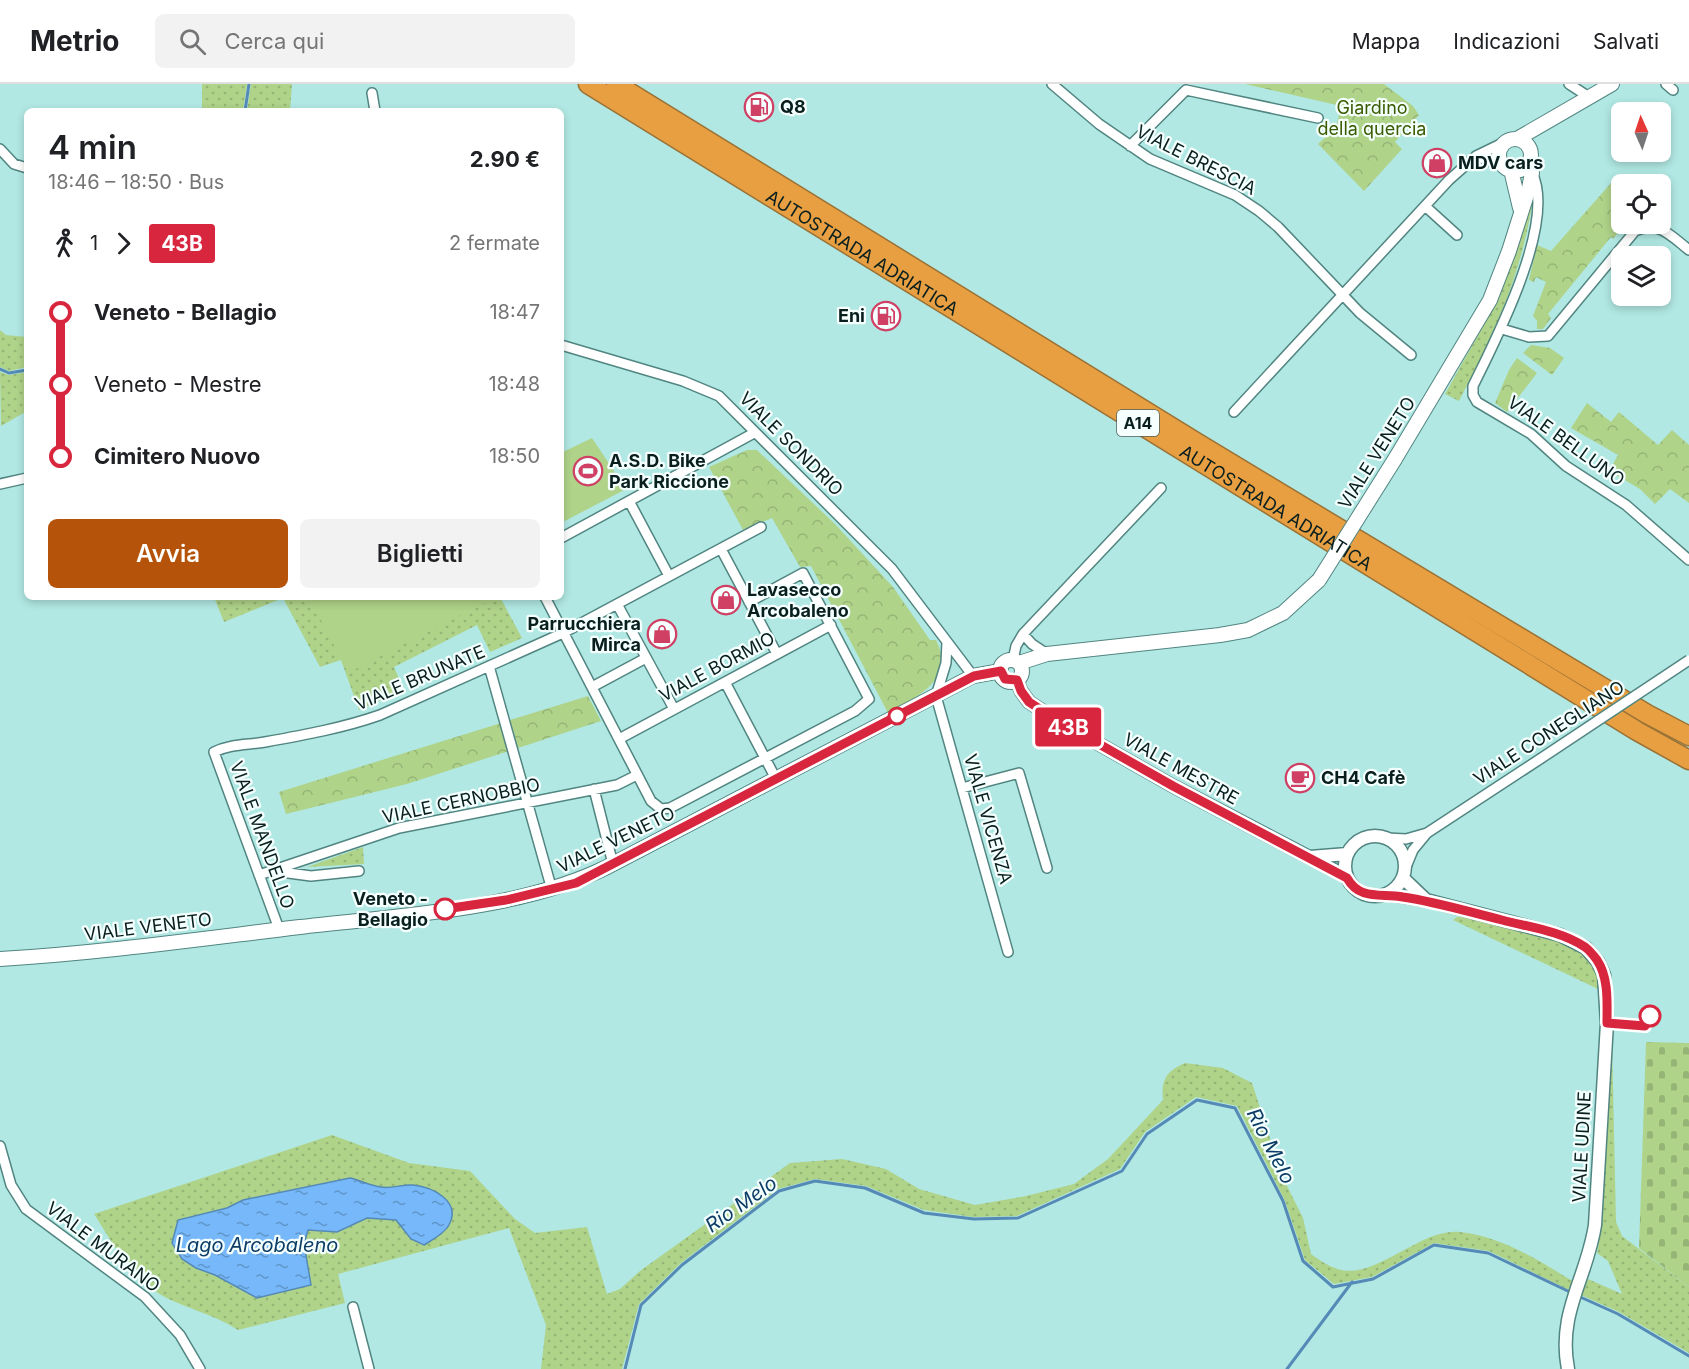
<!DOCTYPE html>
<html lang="it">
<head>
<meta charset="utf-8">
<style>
	body { margin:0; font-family:Inter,sans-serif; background:#f2f2f2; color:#202124; height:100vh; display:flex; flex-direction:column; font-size:22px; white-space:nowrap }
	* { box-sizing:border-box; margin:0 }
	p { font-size:20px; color:#757577 }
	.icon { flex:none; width:33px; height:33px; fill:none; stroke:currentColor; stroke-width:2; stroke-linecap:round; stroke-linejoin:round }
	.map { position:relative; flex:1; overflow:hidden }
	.side { position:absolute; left:24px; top:24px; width:540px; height:492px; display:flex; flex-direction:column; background:#fff; border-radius:9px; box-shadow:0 3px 9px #0003 }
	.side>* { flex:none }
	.badge { padding:0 12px; border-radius:4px; font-size:21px; line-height:39px }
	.needle { width:39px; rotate:357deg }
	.controls { position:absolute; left:1611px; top:18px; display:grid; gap:12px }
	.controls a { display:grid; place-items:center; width:60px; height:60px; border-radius:9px; background:#fff; box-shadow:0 3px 9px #0003; font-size:30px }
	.map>.badge { position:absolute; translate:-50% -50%; box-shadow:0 0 0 3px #fff }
	.legs { display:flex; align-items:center; gap:9px; height:66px; padding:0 24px; font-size:20px }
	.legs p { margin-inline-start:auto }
	.head { display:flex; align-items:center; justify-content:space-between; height:102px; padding:0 24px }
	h1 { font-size:33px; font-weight:600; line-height:45px }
	.cta { display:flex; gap:12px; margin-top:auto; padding:12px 24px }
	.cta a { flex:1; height:69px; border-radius:9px; background:#b45309; color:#fff; font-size:24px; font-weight:600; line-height:69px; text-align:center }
	.cta a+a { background:#f2f2f2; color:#202124 }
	ul { padding:0 24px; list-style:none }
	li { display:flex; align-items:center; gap:21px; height:72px; font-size:22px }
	li i { display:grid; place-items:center; width:9px; height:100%; margin:0 8px; background:currentColor }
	li i::after { content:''; width:15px; height:15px; margin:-8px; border:4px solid; border-radius:50%; background:#fff }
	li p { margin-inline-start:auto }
	li:first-child i { background:linear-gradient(#0000 50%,currentColor 0) }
	li:last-child i { background:linear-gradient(currentColor 50%,#0000 0) }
	header { display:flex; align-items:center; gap:36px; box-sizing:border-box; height:84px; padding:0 30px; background:#fff; border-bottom:2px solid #e0e0e0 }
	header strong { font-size:28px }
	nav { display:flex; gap:33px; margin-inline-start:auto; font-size:21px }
	.search { width:420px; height:54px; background:#f2f2f2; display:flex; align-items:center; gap:15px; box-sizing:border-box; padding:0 21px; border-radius:9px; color:#757577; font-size:22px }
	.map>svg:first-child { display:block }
</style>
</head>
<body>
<header>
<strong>Metrio</strong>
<div class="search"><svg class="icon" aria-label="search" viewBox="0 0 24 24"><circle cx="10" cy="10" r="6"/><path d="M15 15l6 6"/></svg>Cerca qui</div>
<nav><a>Mappa</a><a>Indicazioni</a><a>Salvati</a></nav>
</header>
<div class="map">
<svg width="1689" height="1285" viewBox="0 0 1689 1285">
	<defs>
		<pattern id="grass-dots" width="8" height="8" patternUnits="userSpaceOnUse" patternTransform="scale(1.5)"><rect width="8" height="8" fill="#afd389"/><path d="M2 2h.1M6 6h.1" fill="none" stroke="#95b576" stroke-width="1.8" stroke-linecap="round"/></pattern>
		<pattern id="forest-crowns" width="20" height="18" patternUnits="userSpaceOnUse" patternTransform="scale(1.5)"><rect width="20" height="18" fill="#afd389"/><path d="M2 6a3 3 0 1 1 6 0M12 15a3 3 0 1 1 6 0" fill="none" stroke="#95b576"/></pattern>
		<pattern id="cemetery-stones" width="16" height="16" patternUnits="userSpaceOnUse" patternTransform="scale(1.5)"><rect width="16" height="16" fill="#afd389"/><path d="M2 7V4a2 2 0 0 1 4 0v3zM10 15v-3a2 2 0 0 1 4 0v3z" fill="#95b576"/></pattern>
		<pattern id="water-ripples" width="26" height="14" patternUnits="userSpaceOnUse" patternTransform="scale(1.5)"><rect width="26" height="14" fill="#76b8f9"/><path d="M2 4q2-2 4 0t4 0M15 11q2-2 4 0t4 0" fill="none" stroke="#5f95c9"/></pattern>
	</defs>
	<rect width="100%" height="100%" fill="#b1e8e3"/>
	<path fill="url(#grass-dots)" fill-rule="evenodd" d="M202 0H247L243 27H202Z
		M251 0H292L290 27H247Z
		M1529 110 1533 117C1519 197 1496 246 1459 317L1445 310 1500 212 1518 159Z
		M0 246 6 251 27 253V283L9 287 0 283Z
		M0 288 9 291 27 288V327L1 342Z
		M214 513H500L522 554 490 568 477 541 394 583 404 606 359 626 341 576 320 583 283 514 224 538Z
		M363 763 364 780 307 783Z
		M1457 833C1473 833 1488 838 1503 841 1534 848 1603 861 1598 905L1453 836Z
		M1612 957 1616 1138 1622 1152 1689 1203V1269L1619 1228 1581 1211 1588 1195 1622 1210 1608 1177 1597 1169 1602 1137Z
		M1185 979 1223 984 1252 999 1283 1094 1303 1134 1311 1170C1318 1175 1326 1181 1335 1184 1372 1200 1420 1143 1460 1148 1503 1153 1538 1176 1574 1198L1571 1207 1489 1167 1434 1159 1372 1193 1334 1200 1305 1176 1285 1117 1237 1022 1196 1013 1145 1048 1120 1085 1017 1132 973 1133 924 1126 866 1102 815 1095 778 1105 681 1179 639 1220 622 1285H541L546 1241 509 1144 338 1190 345 1219 238 1246C212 1229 180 1223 158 1209 129 1190 112 1158 94 1130L332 1051 409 1079 470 1087 515 1135 535 1149 587 1143 607 1210 620 1205 640 1187 790 1079 842 1075 886 1085 919 1105 975 1121 1026 1112 1074 1100 1108 1075 1163 1016C1161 996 1166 987 1185 979ZM350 1094C361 1097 372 1102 383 1103 408 1106 425 1095 447 1116L411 1155 396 1136 367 1134 337 1148 308 1146 304 1160 257 1214 215 1191 196 1184 179 1136 227 1124 243 1116Z"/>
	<path fill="url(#forest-crowns)" d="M1245 0H1384L1413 22 1419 31 1395 58 1402 65 1364 107 1318 60 1336 44 1341 22Z
		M1619 90 1630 100H1622V140H1626L1613 155 1611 153 1548 230 1551 234 1543 245H1537V237L1533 232 1546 198 1536 193 1534 198 1529 196 1537 161 1551 167Z
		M1531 261 1550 264 1564 274 1552 291 1523 269Z
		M1517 274 1537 289 1507 328 1495 319 1509 286Z
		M1587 319 1611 338 1619 328 1658 361 1672 346 1689 361V419L1670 405 1655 420 1640 405 1609 387 1618 371 1571 344Z
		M747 366H757L835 440 893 503 930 556H936C956 596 917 613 888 629L811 482 800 483 772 434 743 446 709 383Z
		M588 612 601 637 518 664 510 636Z
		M501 639 509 667 407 700 286 730 279 708Z"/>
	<path fill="url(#cemetery-stones)" d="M1646 958 1689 959V1203L1639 1164Z"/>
	<path fill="#afd389" d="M592 354 626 405 561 439V369Z
		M309 513H494V514L348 589Z"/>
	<path fill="url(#water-ripples)" stroke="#558ab7" stroke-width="1.5" d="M350 1094C360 1096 371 1102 381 1103 392 1105 403 1100 413 1101 432 1103 462 1117 449 1141 444 1150 432 1156 424 1161L411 1155 396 1136 367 1134 337 1148 308 1146 304 1160 311 1201 257 1214 215 1191 196 1184 182 1175 172 1159 178 1136 227 1124 243 1116Z"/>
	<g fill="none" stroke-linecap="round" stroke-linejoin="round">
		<path stroke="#558ab7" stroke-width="3" d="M245 27 249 0
			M0 285 9 289 27 286
			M1578 1212 1618 1230 1689 1272
			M625 1285 641 1221 682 1181 779 1107 815 1097 865 1104 924 1129 974 1135 1018 1134 1122 1087 1147 1050 1197 1016 1235 1024 1283 1117 1303 1177 1333 1203 1373 1195 1434 1161 1488 1169 1572 1209
			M1287 1285 1352 1198"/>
		<g stroke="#518581" stroke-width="12">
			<path id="minor" d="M1052 0 1099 40 1150 75 1235 111 1259 127 1278 143 1360 229 1411 271
				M1569 0 1589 13
				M1666 0 1673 6
				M372 9 375 27
				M1130 62 1186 6 1318 34
				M0 65 14 80 27 84
				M1503 82 1476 72 1505 58
				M1532 89C1557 138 1496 255 1473 302V311L1477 318 1531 350 1566 382 1626 421 1689 476
				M1425 122 1457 151
				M1502 245 1529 253 1548 252 1635 147C1659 136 1671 152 1689 166
				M561 261 683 297 719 312 892 485 973 592
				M1234 328 1449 96 1476 72
				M0 400 27 394
				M629 417 669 492
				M561 454 754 349
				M721 465 777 570
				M545 513 651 717 661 725 670 724 855 627 869 615 803 489 749 518
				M617 520 674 625
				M1023 550 1032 560 1047 570
				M947 558 946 579 936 612 1008 868
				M1013 576 1016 562 1023 550 1161 404
				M489 582 552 806
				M725 598 776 695
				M592 603 646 574
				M619 655 831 541
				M962 704 1019 689 1047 784
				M594 705 613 780
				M1387 754 1406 755 1427 749
				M1406 783 1413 766 1427 749 1540 675
				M279 784 281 788 311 792 359 787
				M259 791 399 744 617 701 637 691
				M279 845 214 668C230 660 247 661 265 658 304 651 343 644 380 631L563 549 761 443
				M0 1062 11 1101 26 1125 145 1213 180 1251 200 1285
				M353 1223 369 1285"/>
		</g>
		<g stroke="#518581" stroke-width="15">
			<path id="tertiary" d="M1017 596 1021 607 1029 618 1055 635 1173 702 1347 793
				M1345 782a30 30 0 1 1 60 0a30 30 0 1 1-60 0Z
				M1310 773 1347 770
				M1403 794 1426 816
				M1387 810 1426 816 1560 851 1586 864 1598 878 1604 891 1607 939 1595 1141C1587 1194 1557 1229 1568 1285"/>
		</g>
		<g stroke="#518581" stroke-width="16">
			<path id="secondary" d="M1517 55 1612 0
				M1499 71a16 16 0 1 1 32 0a16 16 0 1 1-32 0Z
				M1511 86 1520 124
				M1395 375 1490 216 1509 167 1529 104 1532 89 1530 76
				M1000 587a11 11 0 1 1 22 0a11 11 0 1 1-22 0Z
				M1019 579 1047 570 1220 551 1248 546 1283 529 1319 496
				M0 875C100 869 200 855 300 843 396 832 520 826 607 783L973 592 1001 587"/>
		</g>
		<g stroke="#9a7235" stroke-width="21">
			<g id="motorway">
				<path id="s1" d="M588 0 1637 647 1689 676"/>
				<path d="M616 0 1199 360 1647 630 1689 652"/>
			</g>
		</g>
		<use href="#minor" stroke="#fff" stroke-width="9"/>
		<use href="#tertiary" stroke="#fff" stroke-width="12"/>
		<use href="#secondary" stroke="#fff" stroke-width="14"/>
		<use href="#motorway" stroke="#e89f42" stroke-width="18"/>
		<g stroke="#518581" stroke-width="12" stroke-linecap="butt">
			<path id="minor-bridge" d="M1540 675 1689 576"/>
		</g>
		<g stroke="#518581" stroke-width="16" stroke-linecap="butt">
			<path id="secondary-bridge" d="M1319 496 1395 375"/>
		</g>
		<use href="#minor-bridge" stroke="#fff" stroke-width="9"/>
		<use href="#secondary-bridge" stroke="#fff" stroke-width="14"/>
	</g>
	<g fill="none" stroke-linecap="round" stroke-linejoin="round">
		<g stroke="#fff" stroke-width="14">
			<path id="line-1" d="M445 825 506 816 576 799 974 592 1001 587 1005 595 1017 596 1021 607 1029 618 1055 635 1173 702 1347 794C1360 817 1381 809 1403 813 1437 818 1469 828 1502 836 1529 843 1561 847 1585 863 1589 866 1594 872 1597 876 1609 894 1607 919 1607 939L1645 942 1650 932"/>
		</g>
		<use href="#line-1" stroke="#d7263d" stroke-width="9"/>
	</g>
	<defs>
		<g id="fuel-ring" transform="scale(1.5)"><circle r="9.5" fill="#f4fffe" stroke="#cf4064" stroke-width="1.5"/><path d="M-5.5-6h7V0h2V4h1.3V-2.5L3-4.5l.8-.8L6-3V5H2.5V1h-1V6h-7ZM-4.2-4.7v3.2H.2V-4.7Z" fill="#cf4064"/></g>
		<g id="shop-ring" transform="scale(1.5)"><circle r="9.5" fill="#f4fffe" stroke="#cf4064" stroke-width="1.5"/><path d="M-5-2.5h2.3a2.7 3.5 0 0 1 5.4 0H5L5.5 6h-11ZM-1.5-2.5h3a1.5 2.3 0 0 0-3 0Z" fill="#cf4064"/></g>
		<g id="stadium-ring" transform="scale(1.5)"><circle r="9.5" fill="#f4fffe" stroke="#cf4064" stroke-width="1.5"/><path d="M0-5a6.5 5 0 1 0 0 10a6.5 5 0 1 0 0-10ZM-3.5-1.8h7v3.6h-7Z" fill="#cf4064"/></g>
		<g id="cafe-ring" transform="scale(1.5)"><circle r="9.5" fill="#f4fffe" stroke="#cf4064" stroke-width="1.5"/><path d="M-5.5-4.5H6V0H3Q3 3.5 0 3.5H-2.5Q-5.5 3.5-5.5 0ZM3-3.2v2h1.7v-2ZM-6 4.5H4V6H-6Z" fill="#cf4064"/></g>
	</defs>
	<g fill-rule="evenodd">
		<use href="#fuel-ring" x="759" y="23"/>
		<use href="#shop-ring" x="1437" y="79"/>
		<use href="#fuel-ring" x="886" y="232"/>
		<use href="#stadium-ring" x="588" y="387"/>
		<use href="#shop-ring" x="726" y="516"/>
		<use href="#shop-ring" x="662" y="550"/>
		<use href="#cafe-ring" x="1300" y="694"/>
	</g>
	<g fill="#fff" stroke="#d7263d" stroke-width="3">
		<circle cx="897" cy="632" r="8"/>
		<circle cx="445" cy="825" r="10"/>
		<circle cx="1650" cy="932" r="10"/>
	</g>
	<g text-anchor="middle" stroke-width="4.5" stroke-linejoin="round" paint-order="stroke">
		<rect fill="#f4fffe" stroke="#506261" stroke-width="1.5" x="1117" y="326" width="42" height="26" rx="4.5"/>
		<g font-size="16" font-weight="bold" fill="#091f1e">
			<text x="1138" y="345">A14</text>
		</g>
		<g font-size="18" font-weight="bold" fill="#091f1e" stroke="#f4fffe" text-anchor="start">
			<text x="780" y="29">Q8</text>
			<text x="1458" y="85">MDV cars</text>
			<text x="865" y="238" text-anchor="end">Eni</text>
			<text x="609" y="383">A.S.D. Bike<tspan x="609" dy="21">Park Riccione</tspan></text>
			<text x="747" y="512">Lavasecco<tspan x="747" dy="21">Arcobaleno</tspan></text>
			<text x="641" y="546" text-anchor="end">Parrucchiera<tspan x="641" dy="21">Mirca</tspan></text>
			<text x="1321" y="700">CH4 Cafè</text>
		</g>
		<g font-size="18" fill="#3a5b00" stroke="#f4fffe">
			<text x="1372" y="30">Giardino<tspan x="1372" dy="21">della quercia</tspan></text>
		</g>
		<g font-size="18" fill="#091f1e" stroke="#f4fffe">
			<text transform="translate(1196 76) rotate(27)" y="6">VIALE BRESCIA</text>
			<text dy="6" stroke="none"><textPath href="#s1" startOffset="322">AUTOSTRADA ADRIATICA</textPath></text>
			<text transform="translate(1566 357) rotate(36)" y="6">VIALE BELLUNO</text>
			<text transform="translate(791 360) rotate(45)" y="6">VIALE SONDRIO</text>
			<text transform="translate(1377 369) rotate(-58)" y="6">VIALE VENETO</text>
			<text dy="6" stroke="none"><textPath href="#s1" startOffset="808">AUTOSTRADA ADRIATICA</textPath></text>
			<text transform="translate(717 583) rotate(-28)" y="6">VIALE BORMIO</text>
			<text transform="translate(420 594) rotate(-23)" y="6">VIALE BRUNATE</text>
			<text transform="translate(1549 649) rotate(-33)" y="6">VIALE CONEGLIANO</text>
			<text transform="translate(1181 685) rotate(29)" y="6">VIALE MESTRE</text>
			<text transform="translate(461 717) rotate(-12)" y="6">VIALE CERNOBBIO</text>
			<text transform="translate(988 735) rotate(74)" y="6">VIALE VICENZA</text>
			<text transform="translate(262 751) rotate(70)" y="6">VIALE MANDELLO</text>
			<text transform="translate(616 756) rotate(-26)" y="6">VIALE VENETO</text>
			<text transform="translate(148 843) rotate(-7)" y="6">VIALE VENETO</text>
			<text transform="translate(1582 1063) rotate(-87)" y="6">VIALE UDINE</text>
			<text transform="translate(103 1163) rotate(37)" y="6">VIALE MURANO</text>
		</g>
		<g font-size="18" font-weight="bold" fill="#091f1e" stroke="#f4fffe" text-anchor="end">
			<text x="428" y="821">Veneto -<tspan x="428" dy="21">Bellagio</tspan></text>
		</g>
		<g font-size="20" font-style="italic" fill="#0d3d66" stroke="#f4fffe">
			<text transform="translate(1271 1062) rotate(63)" y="7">Rio Melo</text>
			<text transform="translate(741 1120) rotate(-35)" y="7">Rio Melo</text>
			<text x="257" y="1168">Lago Arcobaleno</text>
		</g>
	</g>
</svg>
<div class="controls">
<a><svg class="needle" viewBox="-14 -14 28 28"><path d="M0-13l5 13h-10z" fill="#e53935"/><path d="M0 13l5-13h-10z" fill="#757577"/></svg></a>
<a><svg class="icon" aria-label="locate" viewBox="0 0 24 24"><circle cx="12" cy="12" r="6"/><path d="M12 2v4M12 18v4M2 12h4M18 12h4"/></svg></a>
<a><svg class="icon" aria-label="layers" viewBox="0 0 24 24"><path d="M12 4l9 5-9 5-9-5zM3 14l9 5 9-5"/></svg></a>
</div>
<b class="badge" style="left:1068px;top:643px;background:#d7263d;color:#fff">43B</b>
<section class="side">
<div class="head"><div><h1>4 min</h1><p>18:46 – 18:50 · Bus</p></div><b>2.90 €</b></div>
<div class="legs"><svg class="icon" aria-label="walk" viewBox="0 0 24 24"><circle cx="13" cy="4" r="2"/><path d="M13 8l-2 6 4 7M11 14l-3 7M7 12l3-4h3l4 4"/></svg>1<svg class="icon" aria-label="forward" viewBox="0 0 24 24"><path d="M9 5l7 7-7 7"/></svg><b class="badge" style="background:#d7263d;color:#fff">43B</b><p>2 fermate</p></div>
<ul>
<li><i style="color:#d7263d"></i><b>Veneto - Bellagio</b><p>18:47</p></li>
<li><i style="color:#d7263d"></i><span>Veneto - Mestre</span><p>18:48</p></li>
<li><i style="color:#d7263d"></i><b>Cimitero Nuovo</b><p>18:50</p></li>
</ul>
<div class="cta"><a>Avvia</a><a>Biglietti</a></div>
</section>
</div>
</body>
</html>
